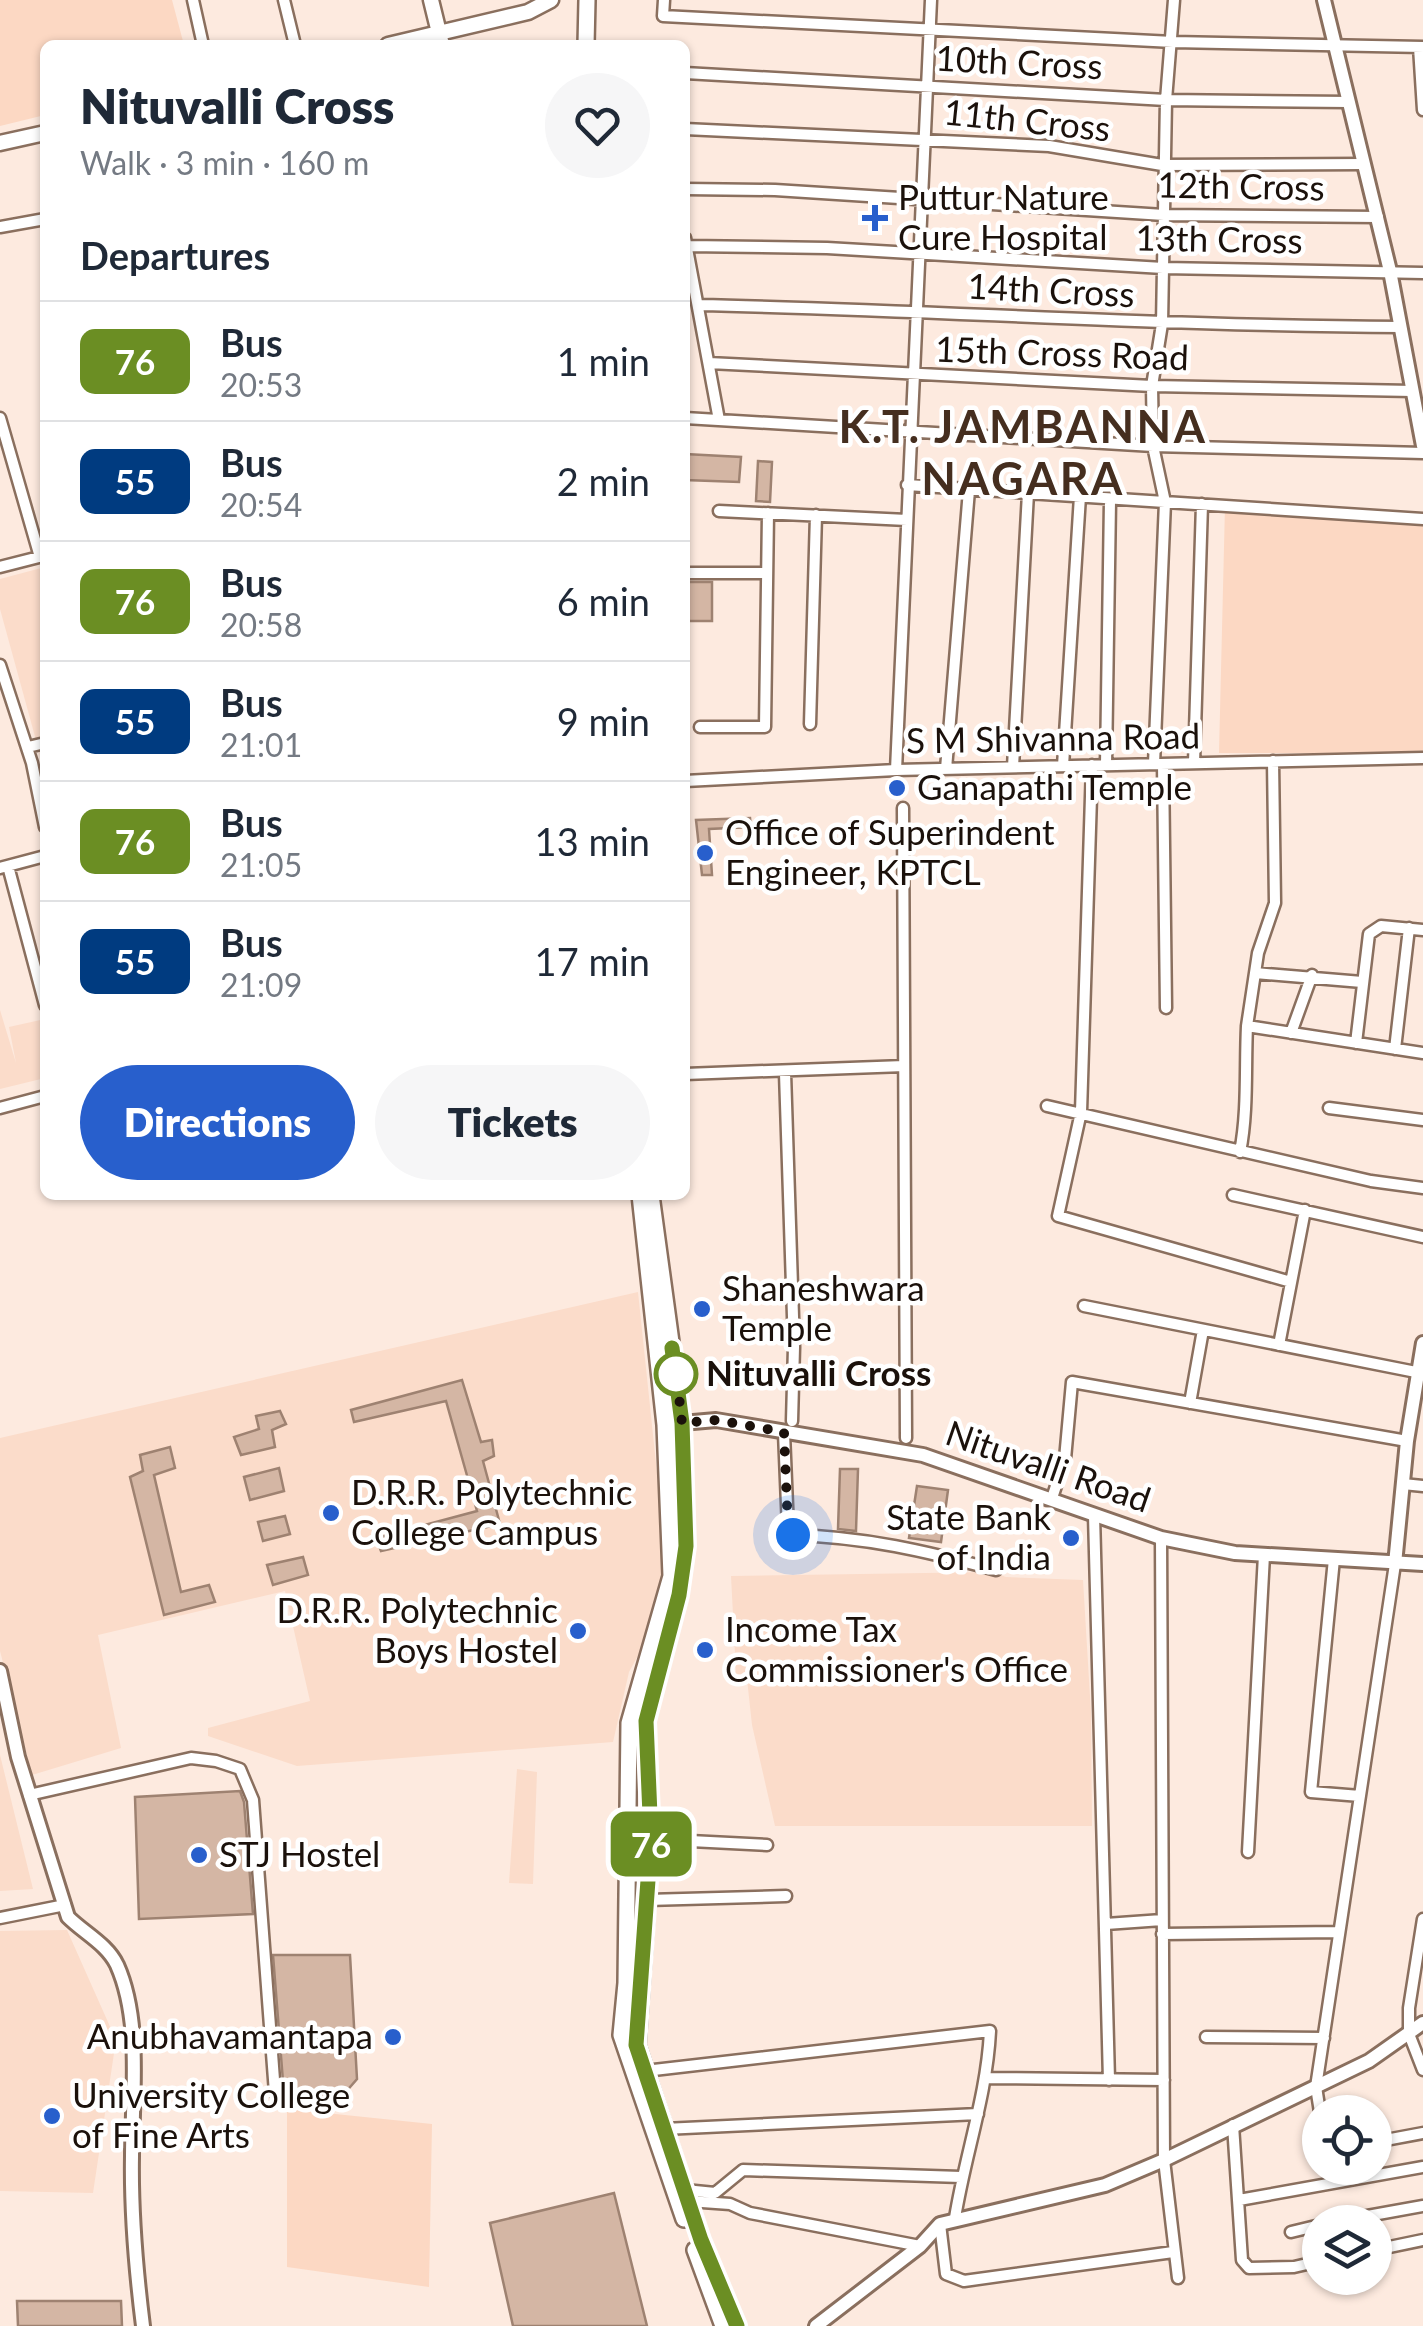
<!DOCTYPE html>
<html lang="en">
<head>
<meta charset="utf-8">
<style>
	body { margin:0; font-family:Lato,sans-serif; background:#f6f6f7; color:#1f2937; height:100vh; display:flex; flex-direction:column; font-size:38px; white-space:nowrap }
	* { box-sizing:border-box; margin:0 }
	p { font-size:32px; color:#747a83 }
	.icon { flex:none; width:55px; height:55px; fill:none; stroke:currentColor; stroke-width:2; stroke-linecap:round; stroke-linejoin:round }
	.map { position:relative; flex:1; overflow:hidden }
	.sheet { position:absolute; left:40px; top:40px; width:650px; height:1160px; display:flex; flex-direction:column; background:#fff; border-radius:15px; box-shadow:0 2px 8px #0004 }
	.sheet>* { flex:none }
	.badge { padding:0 20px; border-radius:15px; font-size:35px; line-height:65px }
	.tools { position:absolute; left:1302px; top:2095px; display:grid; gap:20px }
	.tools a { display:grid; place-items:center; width:90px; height:90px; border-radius:50%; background:#fff; box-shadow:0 2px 8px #0004; font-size:50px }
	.you { position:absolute; width:50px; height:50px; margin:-25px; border:8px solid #fff; border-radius:50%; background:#1a73e8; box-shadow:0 0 0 15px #1a73e833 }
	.map>.badge { position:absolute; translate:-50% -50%; box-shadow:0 0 0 5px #fff }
	h2 { padding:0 40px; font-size:38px; line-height:90px }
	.round { display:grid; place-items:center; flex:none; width:105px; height:105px; border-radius:52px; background:#f6f6f7 }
	.head { display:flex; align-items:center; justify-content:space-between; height:170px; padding:0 40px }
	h1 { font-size:48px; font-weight:800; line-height:75px }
	.cta { display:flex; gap:20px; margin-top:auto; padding:20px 40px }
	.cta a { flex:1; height:115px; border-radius:60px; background:#285fcc; color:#fff; font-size:40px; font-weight:800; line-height:115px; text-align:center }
	.cta a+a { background:#f6f6f7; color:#1f2937 }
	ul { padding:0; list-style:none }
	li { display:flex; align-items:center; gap:30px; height:120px; padding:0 40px; border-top:2px solid #e0e1e3 }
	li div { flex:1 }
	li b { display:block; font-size:38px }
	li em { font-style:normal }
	li .badge { min-width:110px; font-weight:700; text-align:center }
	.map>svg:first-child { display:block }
</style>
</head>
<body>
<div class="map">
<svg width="1423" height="2326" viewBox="0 0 1423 2326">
	<rect width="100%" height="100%" fill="#fdeadf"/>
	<path fill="#fbdcca" d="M45 567V773L0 609V579Z
		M0 1010 16 1063 9 1027 45 1019V1078L0 1089Z
		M638 1292 669 1587 656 1623 629 1672 613 1742 297 1766 208 1736V1728L310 1701 285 1591 98 1635 121 1748 32 1775 0 1651V1438Z
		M991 1572 1006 1577 1083 1580 1091 1713 1092 1826H775L752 1725 747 1679 736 1673 731 1576Z
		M0 1755 33 1889 0 1891Z
		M517 1769 537 1772 533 1884 509 1883Z
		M67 1930 116 2040 93 2193 0 2191V1931Z"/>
	<path fill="#fcd8c3" d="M0 0H172L184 45H45V115L0 126Z
		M1225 506 1423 524V753H1219Z
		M287 2109 432 2124 429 2287 287 2267Z"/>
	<path fill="#d4b6a4" stroke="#9e8271" stroke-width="2.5" d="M685 454 741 457 739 482 685 480Z
		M758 461 772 462 770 502 756 501Z
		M685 582H712V621H685Z
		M750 818 751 827 709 829 712 875H702L696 820Z
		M462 1380 481 1442 492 1440 494 1456 483 1461 500 1524 381 1551 376 1538 477 1511 446 1401 354 1422 351 1410Z
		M280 1411 286 1424 272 1430 275 1447 241 1455 234 1437 259 1429 256 1416Z
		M170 1447 175 1468 154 1475 181 1592 209 1585 215 1602 164 1615 130 1477 143 1471 140 1455Z
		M279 1468 284 1491 250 1500 244 1477Z
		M840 1469H858L856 1531 838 1529Z
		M917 1486 948 1490 941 1542 909 1538Z
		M285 1516 290 1534 263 1541 258 1522Z
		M303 1557 308 1575 273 1585 267 1565Z
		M240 1791 244 1802 253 1914 139 1919 135 1797Z
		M273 1955H350L357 2079 344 2094H284Z
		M614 2193 647 2326H513L490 2223Z
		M17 2301H121L122 2326H18Z"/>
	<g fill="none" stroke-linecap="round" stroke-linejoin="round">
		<g stroke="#8a6f5e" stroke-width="15">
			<path id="minor" d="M193 0 203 45
				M284 0 295 45
				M664 0 663 16 1173 42 1423 47
				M1419 47 1423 110
				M685 73 1166 100 1349 102
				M685 129 1049 146 1162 165 1364 164
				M685 189 775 190 1164 215 1378 217
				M0 227 45 219
				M685 238 719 420
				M687 246 827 248 1163 268 1423 273
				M698 305C932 310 1166 326 1401 327
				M709 363 1152 386 1413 391
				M0 418 40 557
				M685 418 1153 446 1423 453
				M907 485 1423 519
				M719 511 907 520
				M0 567 43 556
				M685 573H767
				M0 665 32 763 45 827
				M810 724 816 515
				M700 727H765L768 513
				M28 747 45 743
				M1273 761 1275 903 1258 953 1247 1026 1423 1053
				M1194 763 1202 504
				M1154 764 1165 502 1153 446 1152 386 1162 324 1166 100 1174 0
				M1163 764 1166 1008
				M1092 765 1081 1112 1058 1216 1291 1282
				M1106 765 1110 501
				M1063 766 1080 496
				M1013 767 1028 493
				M946 769 969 490
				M896 770 931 0
				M685 781 896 770 1423 758
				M903 808 906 1438
				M8 866 45 1005
				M0 868 45 856
				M1255 973 1362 982
				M1291 1033 1312 975
				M1356 1043 1369 934 1381 926 1423 930
				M1395 1049 1409 928
				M785 1073 794 1347 792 1421
				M685 1074 904 1066
				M1047 1106 1371 1181 1423 1188
				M0 1108 45 1096
				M1329 1108 1423 1120
				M1240 1152C1248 1112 1245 1067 1247 1026
				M1233 1195 1423 1237
				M1084 1306 1421 1373
				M1279 1345 1305 1210
				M1190 1403 1203 1330
				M784 1433 788 1529 793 1535C866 1537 925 1551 996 1570
				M1403 1484 1423 1486
				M1052 1498 1065 1459 1072 1382 1407 1441
				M1094 1515 1109 2080
				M1161 1538 1164 2160 1178 2278
				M1334 1559 1311 1792 1360 1796
				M29 1795 191 1758 216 1761 240 1769 253 1800 275 2093
				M651 1839 767 1845
				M1248 1852 1264 1555
				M647 1900 786 1896
				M0 1918 65 1905
				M1423 1919 1409 2008V2034L1423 2070
				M1106 1924 1162 1920
				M1162 1934 1339 1932
				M1206 2037 1324 2038
				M645 2071 990 2031C987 2095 965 2155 955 2218
				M988 2078 1164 2080
				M1320 2112 1316 2087 1395 1564
				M1233 2125 1242 2260 1249 2268 1294 2267 1320 2261
				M664 2129 978 2114
				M1375 2142 1423 2133
				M685 2190 715 2193 743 2170 961 2177
				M1239 2200 1423 2167
				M688 2201 730 2204 750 2213 920 2246
				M1334 2222 1423 2206
				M940 2224 946 2274 964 2281 1173 2252
				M1291 2232 1320 2225
				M1375 2250 1423 2240"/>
		</g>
		<g stroke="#8a6f5e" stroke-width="18">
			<path id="tertiary" d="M1324 0 1390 271 1423 446
				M682 1423 716 1420 923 1455 1161 1538 1235 1553 1423 1564
				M1395 1564 1407 1441 1423 1343
				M0 1671 18 1757 68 1917C84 1933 107 1944 117 1965 142 2021 132 2097 132 2156 131 2213 136 2270 143 2326
				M816 2326 920 2246 940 2224 1105 2185 1164 2160 1369 2061 1423 2023"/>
		</g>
		<g stroke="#8a6f5e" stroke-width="19">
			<path id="secondary" d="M431 0 442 45
				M388 45 528 12 551 0
				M0 143 45 133"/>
		</g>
		<g stroke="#8a6f5e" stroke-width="20">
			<path id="primary" d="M586 45 587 0
				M640 1195 665 1425 671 1576 629 1723 626 1983 621 2035 684 2219
				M651 1195 682 1423 686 1546 679 1595 646 1721 651 1839 637 2045 701 2240 737 2326
				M695 2250 723 2326"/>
		</g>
		<use href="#minor" stroke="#fff" stroke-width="10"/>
		<use href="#tertiary" stroke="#fff" stroke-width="12"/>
		<use href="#secondary" stroke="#fff" stroke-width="14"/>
		<use href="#primary" stroke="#fff" stroke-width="15"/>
	</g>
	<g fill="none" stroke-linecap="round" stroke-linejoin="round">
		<g stroke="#fff" stroke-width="22">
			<path id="line" d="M672 1348 682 1423 686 1546 679 1595 646 1721 651 1839 636 2045 701 2240 737 2326"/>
		</g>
		<use href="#line" stroke="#6b8e23" stroke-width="15"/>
		<path stroke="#1b110b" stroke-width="10" stroke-dasharray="0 18" d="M676 1374V1370L682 1423 716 1420 784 1432 788 1529 793 1535"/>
	</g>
	<g fill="#285fcc" stroke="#fff" stroke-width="4">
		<path d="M870 203h10v10h10v10h-10v10h-10v-10h-10v-10h10z"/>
		<circle cx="897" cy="788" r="10"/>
		<circle cx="705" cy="853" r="10"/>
		<circle cx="702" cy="1309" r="10"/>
		<circle cx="331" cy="1513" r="10"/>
		<circle cx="1071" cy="1538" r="10"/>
		<circle cx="578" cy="1631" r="10"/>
		<circle cx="705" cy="1650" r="10"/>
		<circle cx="199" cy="1855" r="10"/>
		<circle cx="393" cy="2037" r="10"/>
		<circle cx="52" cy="2116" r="10"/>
	</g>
	<circle fill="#fff" stroke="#6b8e23" stroke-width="5" cx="676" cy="1374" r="20"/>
	<g text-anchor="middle" stroke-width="9" stroke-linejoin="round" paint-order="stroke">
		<g font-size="35" fill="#1b110b" stroke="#fff">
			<text transform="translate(1019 63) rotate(3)" y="12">10th Cross</text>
			<text transform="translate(1027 121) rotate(6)" y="12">11th Cross</text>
			<text transform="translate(1241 187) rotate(1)" y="12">12th Cross</text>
			<text transform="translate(1219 240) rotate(1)" y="12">13th Cross</text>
			<text transform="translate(1051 291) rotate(3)" y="12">14th Cross</text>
			<text transform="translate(1062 354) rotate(2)" y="12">15th Cross Road</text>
			<text transform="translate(1053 739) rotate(-1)" y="12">S M Shivanna Road</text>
			<text transform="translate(1048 1467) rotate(19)" y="12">Nituvalli Road</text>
		</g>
		<g font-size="35" fill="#1b110b" stroke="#fff" text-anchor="start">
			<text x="898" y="210">Puttur Nature<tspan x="898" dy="40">Cure Hospital</tspan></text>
			<text x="917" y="800">Ganapathi Temple</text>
			<text x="725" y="845">Office of Superindent<tspan x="725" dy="40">Engineer, KPTCL</tspan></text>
			<text x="722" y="1301">Shaneshwara<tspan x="722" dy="40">Temple</tspan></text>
			<text x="351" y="1505">D.R.R. Polytechnic<tspan x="351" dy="40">College Campus</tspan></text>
			<text x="1051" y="1530" text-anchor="end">State Bank<tspan x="1051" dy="40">of India</tspan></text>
			<text x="558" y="1623" text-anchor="end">D.R.R. Polytechnic<tspan x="558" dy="40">Boys Hostel</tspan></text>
			<text x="725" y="1642">Income Tax<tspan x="725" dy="40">Commissioner's Office</tspan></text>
			<text x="219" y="1867">STJ Hostel</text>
			<text x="373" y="2049" text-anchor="end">Anubhavamantapa</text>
			<text x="72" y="2108">University College<tspan x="72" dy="40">of Fine Arts</tspan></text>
		</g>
		<g font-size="35" font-weight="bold" fill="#1b110b" stroke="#fff" text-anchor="start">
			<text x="706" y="1386">Nituvalli Cross</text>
		</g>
		<g font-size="45" font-weight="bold" letter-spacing="2.5" fill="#452e1f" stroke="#fff">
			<text x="1023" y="443">K.T. JAMBANNA<tspan x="1023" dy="52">NAGARA</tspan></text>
		</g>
	</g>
</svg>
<div class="tools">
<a><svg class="icon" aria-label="locate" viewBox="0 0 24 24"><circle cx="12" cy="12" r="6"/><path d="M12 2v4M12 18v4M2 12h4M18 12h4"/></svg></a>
<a><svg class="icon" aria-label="layers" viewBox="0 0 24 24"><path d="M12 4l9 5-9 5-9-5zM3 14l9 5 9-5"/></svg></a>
</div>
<div class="you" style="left:793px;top:1535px"></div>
<b class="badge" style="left:651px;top:1844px;background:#6b8e23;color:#fff">76</b>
<section class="sheet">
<div class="head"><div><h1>Nituvalli Cross</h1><p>Walk · 3 min · 160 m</p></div><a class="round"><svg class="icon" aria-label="heart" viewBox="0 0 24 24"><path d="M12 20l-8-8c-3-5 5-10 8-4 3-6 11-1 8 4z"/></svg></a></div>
<h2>Departures</h2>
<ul>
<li><span class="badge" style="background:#6b8e23;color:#fff">76</span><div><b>Bus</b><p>20:53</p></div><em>1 min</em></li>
<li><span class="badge" style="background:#003b80;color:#fff">55</span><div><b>Bus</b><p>20:54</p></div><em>2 min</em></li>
<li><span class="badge" style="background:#6b8e23;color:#fff">76</span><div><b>Bus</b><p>20:58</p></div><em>6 min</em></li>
<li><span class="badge" style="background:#003b80;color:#fff">55</span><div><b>Bus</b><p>21:01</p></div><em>9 min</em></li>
<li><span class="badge" style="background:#6b8e23;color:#fff">76</span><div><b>Bus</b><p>21:05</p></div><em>13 min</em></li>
<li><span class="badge" style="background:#003b80;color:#fff">55</span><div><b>Bus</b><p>21:09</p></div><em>17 min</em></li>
</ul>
<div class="cta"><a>Directions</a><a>Tickets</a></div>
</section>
</div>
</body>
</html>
